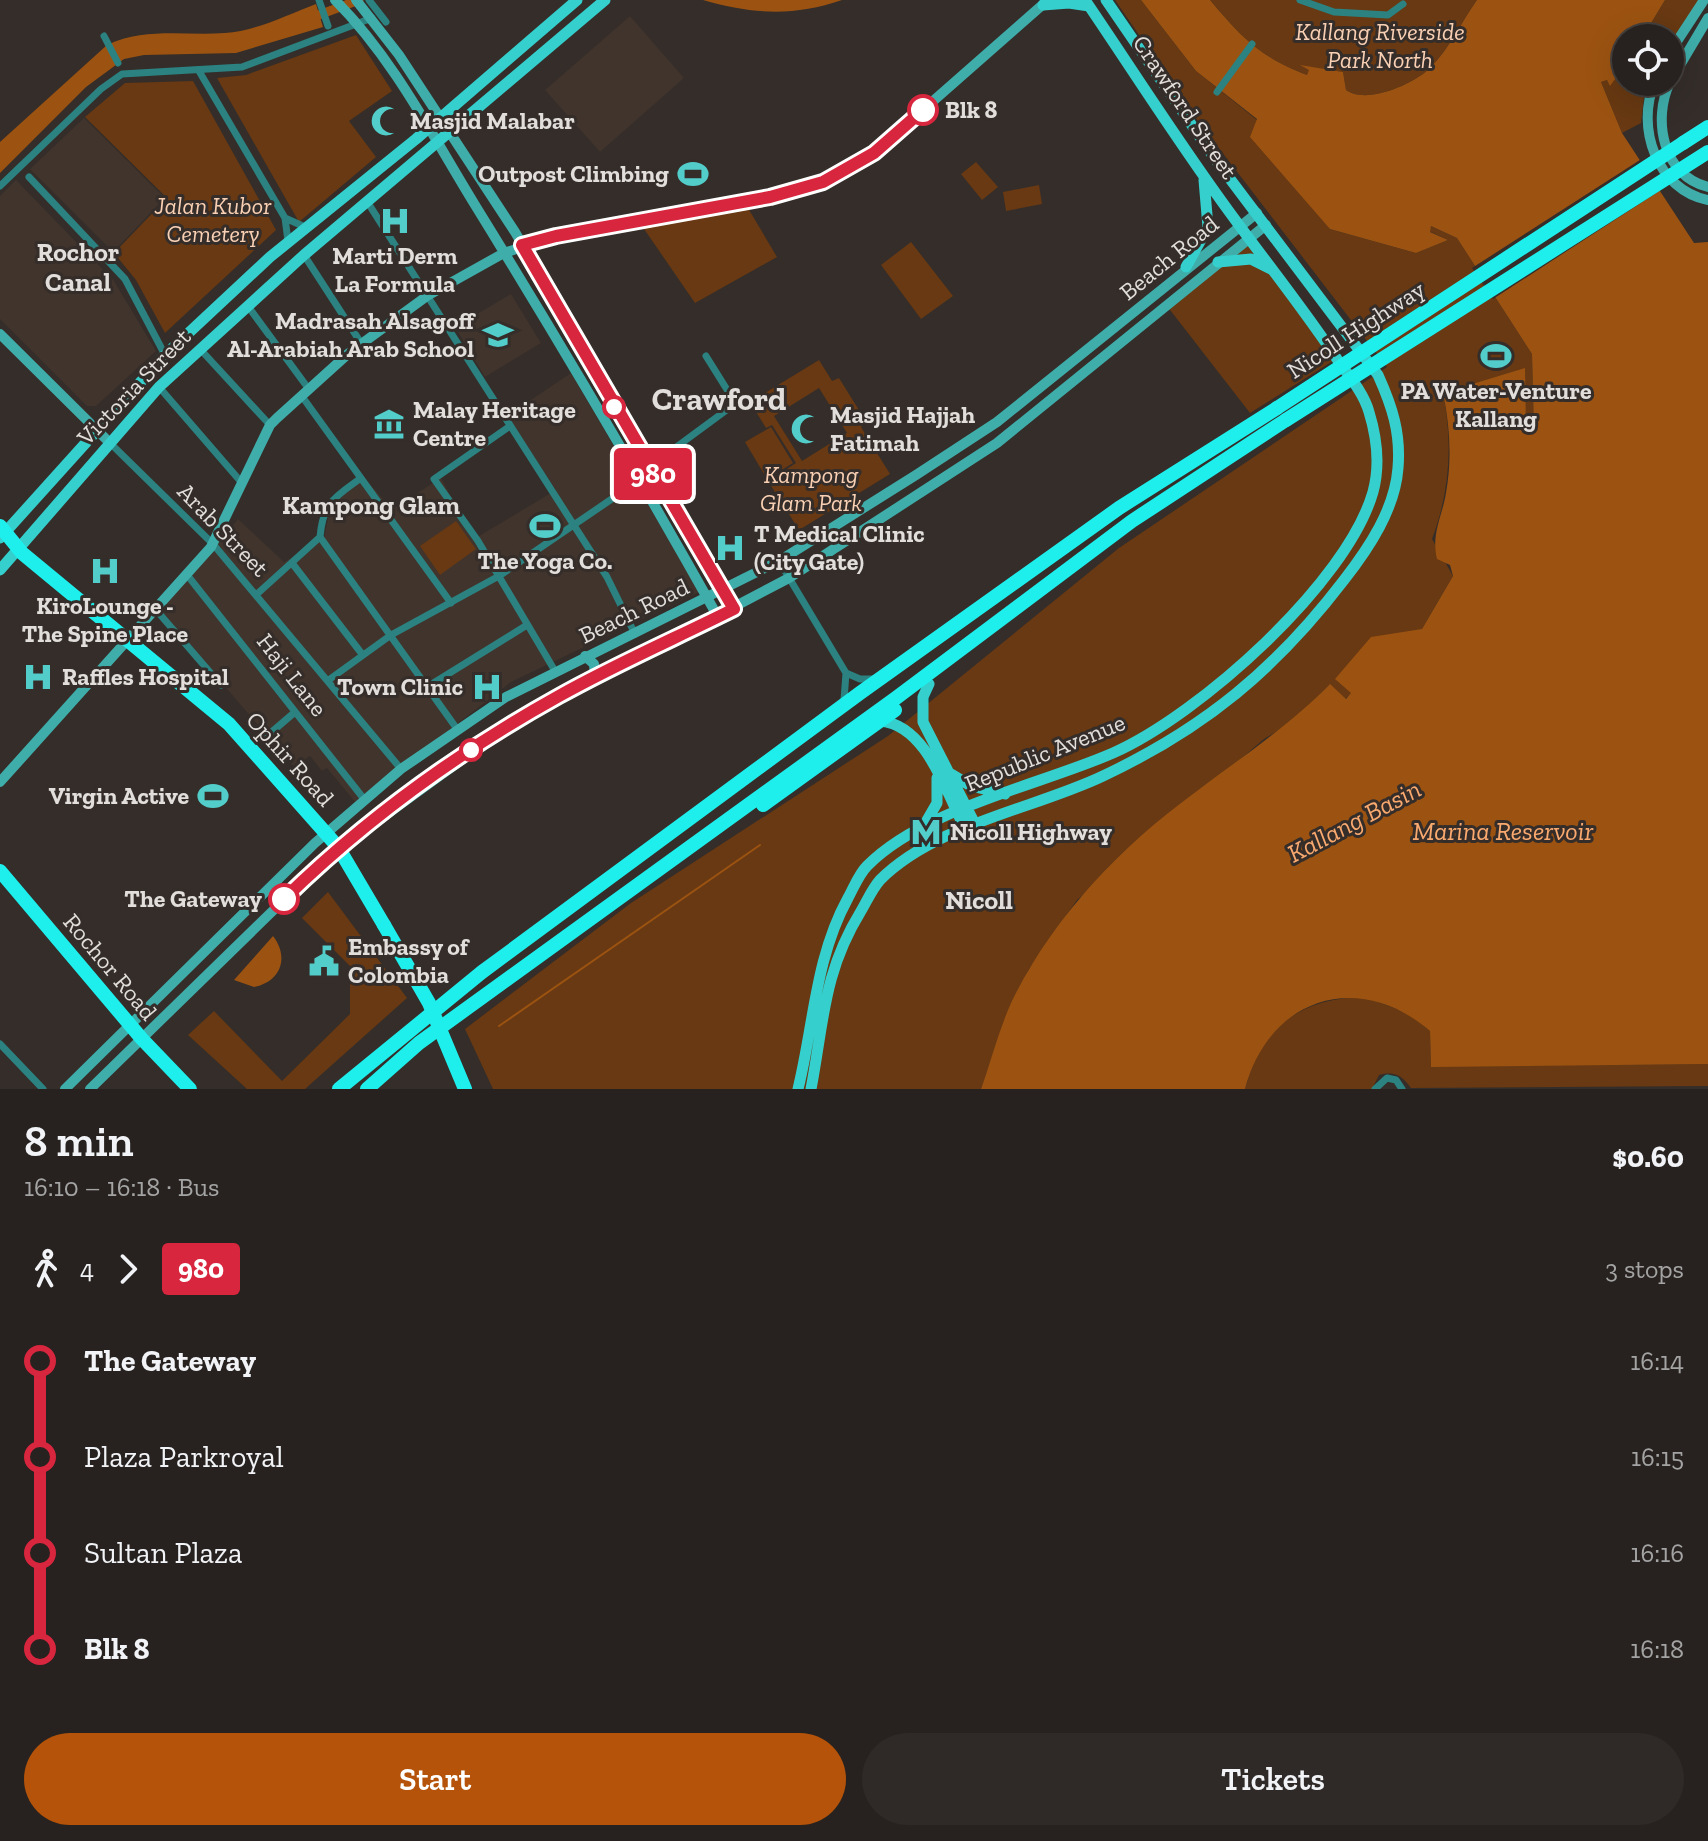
<!DOCTYPE html>
<html lang="en">
<head>
<meta charset="utf-8">
<style>
	body { margin:0; font-family:"Zilla Slab",serif; background:#2f2a28; color:#f1f3f6; height:100vh; display:flex; flex-direction:column; font-size:30px; white-space:nowrap }
	* { box-sizing:border-box; margin:0 }
	p { font-size:26px; color:#a4a4a4 }
	.icon { flex:none; width:44px; height:44px; fill:none; stroke:currentColor; stroke-width:2; stroke-linecap:round; stroke-linejoin:round }
	.map { position:relative; height:1089px; overflow:hidden }
	.panel { display:flex; flex-direction:column; background:#27221f; flex:1 }
	.panel>* { flex:none }
	.badge { padding:0 16px; border-radius:6px; font-size:28px; line-height:52px }
	.fabs { position:absolute; left:1612px; top:24px; display:grid; gap:16px }
	.fabs a { display:grid; place-items:center; width:72px; height:72px; border-radius:50%; background:#27221f; box-shadow:0 8px 32px #0002,0 0 0 2px #433f3d; font-size:40px }
	.map>.badge { position:absolute; translate:-50% -50%; box-shadow:0 0 0 4px #fff }
	.legs { display:flex; align-items:center; gap:12px; height:88px; padding:0 24px; font-size:26px }
	.legs p { margin-inline-start:auto }
	.summary { display:flex; align-items:center; justify-content:space-between; height:136px; padding:0 24px }
	h1 { font-size:44px; font-weight:600; line-height:60px }
	.cta { display:flex; gap:16px; margin-top:auto; padding:16px 24px }
	.cta a { flex:1; height:92px; border-radius:48px; background:#b45309; color:#fff; font-size:32px; font-weight:600; line-height:92px; text-align:center }
	.cta a+a { background:#2f2a28; color:#f1f3f6 }
	ul { padding:0 24px; list-style:none }
	li { display:flex; align-items:center; gap:28px; height:96px; font-size:30px }
	li i { display:grid; place-items:center; width:12px; height:100%; margin:0 10px; background:currentColor }
	li i::after { content:''; width:20px; height:20px; margin:-10px; border:6px solid; border-radius:50%; background:#27221f }
	li p { margin-inline-start:auto }
	li:first-child i { background:linear-gradient(#0000 50%,currentColor 0) }
	li:last-child i { background:linear-gradient(currentColor 50%,#0000 0) }
	.map>svg:first-child { display:block }
</style>
</head>
<body>
<div class="map">
<svg width="1708" height="1089" viewBox="0 0 1708 1089">
	<rect width="100%" height="100%" fill="#342d29"/>
	<path fill="#41342c" d="M630 16 684 78 600 152 545 90Z
		M84 118 165 198 113 252 30 169Z
		M16 180 114 281 156 351 96 406H87L0 319V196Z
		M511 294 541 343 485 377 455 327Z
		M571 373 699 592 511 682 356 803 327 768 322 771 310 756 294 767 160 611 238 519 284 562 324 538 330 508 361 474 392 509 441 478 474 539 556 490 507 416Z"/>
	<path fill="#683912" fill-rule="evenodd" d="M1115 0H1141L1196 71 1257 120 1330 229 1416 253 1448 240 1429 231 1431 226 1457 238 1532 354 1534 433H1526L1443 393C1453 444 1450 491 1432 539L1453 576 1422 629 1345 699 1329 685 1293 722 1264 739 1077 900 1029 969 1010 1006 981 1089H493L465 1029 631 903 888 736 1119 548 1387 367 1198 121Z
		M1210 0H1477C1462 21 1449 49 1431 67 1415 84 1366 105 1346 90L1343 72 1302 66 1310 70 1307 75C1261 58 1241 37 1210 0Z
		M1665 0H1703L1670 50V38H1642Z
		M356 35 392 91 349 121 376 157 299 222 217 78 246 75Z
		M1626 64V82H1649L1645 89 1641 123 1622 133 1601 82 1607 80 1610 85Z
		M193 81 276 230 165 333 136 280 114 253 167 198 85 117 125 83Z
		M976 162 998 187 982 200 961 174Z
		M1039 185 1042 204 1006 211 1003 192Z
		M748 208 777 257 695 303 642 226Z
		M1249 237 1333 361 1250 413 1167 306Z
		M911 242 953 296 921 319 881 265Z
		M819 360 832 381 839 378 867 423 861 427 890 474 799 530 768 481 796 463 772 425 766 428 750 402ZM819 388 847 433 802 461 774 416Z
		M771 427 793 463 767 479 745 442Z
		M456 521 476 549 440 575 420 546Z
		M328 892 407 998 305 1089H247L188 1035 214 1011 282 1081 350 1014V966L302 918Z
		M1364 997 1411 1014 1430 1031 1431 1066 1708 1064V1086L1411 1088C1401 1075 1395 1071 1379 1075L1372 1089H1245C1262 1027 1300 998 1364 997Z"/>
	<path fill="#9c5311" d="M703 0H842C793 17 752 14 703 0Z
		M1141 0H1210C1241 37 1261 58 1307 75L1309 70 1300 65 1343 72 1346 90C1366 105 1415 84 1431 67 1449 49 1462 21 1477 0H1665L1642 38H1626C1626 60 1624 68 1610 86L1607 80 1601 82 1622 133 1694 243 1708 242V1064L1431 1067 1430 1031C1358 969 1269 998 1245 1089H981C991 1061 999 1030 1011 1003 1051 920 1119 848 1193 794 1240 758 1288 727 1330 684L1346 699 1351 693 1335 679 1371 637 1422 629 1453 576 1450 565 1437 559C1431 534 1442 517 1446 493 1452 459 1450 426 1443 393L1525 368 1526 433H1534L1532 354 1457 238 1431 226 1430 232 1448 240 1416 253 1330 229 1250 137 1257 119 1196 71Z
		M316 4 323 27 236 53 144 55 124 59 86 87 0 173V142L107 45C146 27 184 36 225 33 256 31 287 15 316 4Z
		M273 936C290 958 280 982 254 987L234 980Z"/>
	<path fill="#342d29" d="M1643 158 1664 188 1493 299 1472 268Z"/>
	<g fill="none" stroke-linecap="round" stroke-linejoin="round">
		<path stroke="#9c5311" stroke-width="2" d="M499 1026 760 845"/>
		<path stroke="#9c5311" stroke-width="9" d="M316 16 359 0"/>
		<path stroke="#2b8280" stroke-width="7" d="M319 0 328 26
			M369 0 386 22
			M1300 0 1334 12 1388 15 1403 4
			M104 36 118 63
			M199 71 285 218 288 241
			M1217 92 1252 44
			M29 177 125 279 165 355
			M0 186 101 89 122 74 242 67 372 18
			M368 203 607 577 635 634
			M285 218 305 227
			M304 255 361 343
			M247 305 308 388
			M200 349 270 425
			M159 387 242 483
			M301 395 451 603
			M510 426 434 479 478 541 555 671
			M109 442 213 544 401 769
			M652 471 656 462 732 406 731 396 706 356
			M361 478C335 497 323 502 320 537L457 729
			M779 561 846 673 844 700
			M292 563 362 654
			M188 576 364 799
			M257 594 320 537
			M157 611 221 685
			M846 673 860 679H875
			M330 679 391 635 499 576 641 479
			M427 687 527 625
			M267 736 295 712
			M0 1044 43 1089
			M1375 1089 1387 1078 1396 1080 1402 1089"/>
		<path stroke="#3fadaa" stroke-width="10" d="M335 0C393 58 432 135 475 205 559 341 640 478 718 617
			M356 0 399 55 515 232 734 609
			M1670 52 1704 0
			M1655 82C1635 127 1657 190 1708 200
			M1670 82C1652 120 1663 176 1708 187
			M1670 82 1708 18
			M0 334 109 442
			M585 656 594 664 595 677
			M0 782 211 547 270 425 277 418 349 353 427 296 504 253 556 236 770 197 840 174 874 153 1048 0
			M65 1089 315 843 401 769 506 697 779 561 916 475 997 422 1257 213
			M90 1089 328 857 511 724 789 578 997 443 1266 225"/>
		<path stroke="#35d0cd" stroke-width="11" d="M1043 5 1069 3 1089 6
			M1218 262 1251 259 1271 269
			M1186 267 1208 227 1204 180
			M0 538 165 355 270 257 416 139 577 0
			M0 570 159 387 304 255 605 0
			M929 684 923 697V722L976 826
			M881 721C928 726 946 794 966 830
			M951 774 971 786 1005 794
			M922 829 937 803V778
			M798 1089C814 1024 815 958 848 898 854 887 859 874 867 866 923 809 1040 785 1113 753 1199 715 1347 583 1373 492 1380 466 1377 438 1369 412 1364 394 1350 377 1339 362 1308 315 1273 271 1239 225 1185 153 1136 75 1085 0
			M811 1089C824 1021 823 973 861 911 867 901 872 889 880 880 936 824 1034 809 1103 776 1205 728 1276 669 1344 580 1369 548 1395 509 1398 468 1401 433 1392 406 1378 375L1215 159 1106 0"/>
		<path stroke="#1fefec" stroke-width="14" d="M1683 143 1708 127
			M0 526 22 553 229 724 338 847 384 925
			M763 805 895 710
			M0 871 142 1039 190 1089
			M339 1089 482 972 860 693 1119 508 1277 408
			M367 1089 419 1043 896 698 1132 521 1286 420"/>
		<path stroke="#1fefec" stroke-width="14" d="M1277 408 1683 143
			M1286 420 1708 152
			M384 925 429 1003 465 1089"/>
	</g>
	<g fill="none" stroke-linecap="round" stroke-linejoin="round">
		<g stroke="#fff" stroke-width="18">
			<path id="line-1" d="M284 899C365 820 460 751 559 696 616 664 676 638 734 609L522 245 556 236 770 197 823 182 874 153 923 110"/>
		</g>
		<use href="#line-1" stroke="#d7263d" stroke-width="12"/>
	</g>
	<defs>
		<g id="mosque-bare" transform="scale(2.4)"><path d="M3.5-4.9A6 6 0 1 0 3.5 4.9A5 5 0 1 1 3.5-4.9Z" fill="#53cdca" stroke="#342d29" stroke-width="2.5" paint-order="stroke"/></g>
		<g id="stadium-bare" transform="scale(2.4)"><path d="M0-5a6.5 5 0 1 0 0 10a6.5 5 0 1 0 0-10ZM-3.5-1.8h7v3.6h-7Z" fill="#53cdca" stroke="#342d29" stroke-width="2.5" paint-order="stroke"/></g>
		<g id="hospital-bare" transform="scale(2.4)"><path d="M-5-5h3v3.5h4V-5h3V5h-3V1.5h-4V5h-3Z" fill="#53cdca" stroke="#342d29" stroke-width="2.5" paint-order="stroke"/></g>
		<g id="university-bare" transform="scale(2.4)"><path d="M0-5L7-2L0 1L-7-2ZM-4 1L0 2.5L4 1V4Q0 6-4 4Z" fill="#53cdca" stroke="#342d29" stroke-width="2.5" paint-order="stroke"/></g>
		<g id="museum-bare" transform="scale(2.4)"><path d="M0-6L6-3V-2H-6V-3ZM-5-1h2V3h-2ZM-1-1h2V3h-2ZM3-1h2V3H3ZM-6 4H6V6H-6Z" fill="#53cdca" stroke="#342d29" stroke-width="2.5" paint-order="stroke"/></g>
		<g id="metro-bare" transform="scale(2.4)"><path d="M-5.5 5V-5H-3L0 0L3-5H5.5V5H3V-.5L0 4L-3-.5V5Z" fill="#53cdca" stroke="#342d29" stroke-width="2.5" paint-order="stroke"/></g>
		<g id="civic-bare" transform="scale(2.4)"><path d="M-.6-6.5H3V-4.5H.6V-3L4-1V1h2V6H-6V1h2V-1L-.6-3ZM-1.2 2.5V6h2.4V2.5Z" fill="#53cdca" stroke="#342d29" stroke-width="2.5" paint-order="stroke"/></g>
	</defs>
	<g fill-rule="evenodd">
		<use href="#mosque-bare" x="386" y="121"/>
		<use href="#stadium-bare" x="693" y="174"/>
		<use href="#hospital-bare" x="395" y="221"/>
		<use href="#university-bare" x="498" y="335"/>
		<use href="#stadium-bare" x="1496" y="356"/>
		<use href="#museum-bare" x="389" y="424"/>
		<use href="#mosque-bare" x="806" y="429"/>
		<use href="#stadium-bare" x="545" y="526"/>
		<use href="#hospital-bare" x="730" y="548"/>
		<use href="#hospital-bare" x="105" y="571"/>
		<use href="#hospital-bare" x="38" y="677"/>
		<use href="#hospital-bare" x="487" y="687"/>
		<use href="#stadium-bare" x="213" y="796"/>
		<use href="#metro-bare" x="926" y="832"/>
		<use href="#civic-bare" x="324" y="961"/>
	</g>
	<g fill="#fff" stroke="#d7263d" stroke-width="4">
		<circle cx="923" cy="110" r="14"/>
		<circle cx="614" cy="407" r="10"/>
		<circle cx="471" cy="750" r="10"/>
		<circle cx="284" cy="899" r="14"/>
	</g>
	<g text-anchor="middle" stroke-width="6" stroke-linejoin="round" paint-order="stroke">
		<g font-size="24" font-style="italic" fill="#f9d0b4" stroke="#342d29">
			<text x="1380" y="40">Kallang Riverside<tspan x="1380" dy="28">Park North</tspan></text>
			<text x="213" y="214">Jalan Kubor<tspan x="213" dy="28">Cemetery</tspan></text>
			<text x="811" y="483">Kampong<tspan x="811" dy="28">Glam Park</tspan></text>
		</g>
		<g font-size="24" fill="#e2dedb" stroke="#342d29">
			<text transform="translate(1185 107) rotate(56)" y="8">Crawford Street</text>
			<text transform="translate(1169 258) rotate(-39)" y="8">Beach Road</text>
			<text transform="translate(1356 330) rotate(-33)" y="8">Nicoll Highway</text>
			<text transform="translate(134 387) rotate(-46)" y="8">Victoria Street</text>
			<text transform="translate(223 530) rotate(46)" y="8">Arab Street</text>
			<text transform="translate(634 611) rotate(-26)" y="8">Beach Road</text>
			<text transform="translate(292 675) rotate(52)" y="8">Haji Lane</text>
			<text transform="translate(1045 753) rotate(-22)" y="8">Republic Avenue</text>
			<text transform="translate(290 759) rotate(48)" y="8">Ophir Road</text>
			<text transform="translate(110 967) rotate(50)" y="8">Rochor Road</text>
		</g>
		<g font-size="24" font-weight="bold" fill="#e2dedb" stroke="#342d29" text-anchor="start">
			<text x="945" y="118">Blk 8</text>
			<text x="262" y="907" text-anchor="end">The Gateway</text>
		</g>
		<g font-size="24" font-weight="bold" fill="#e2dedb" stroke="#342d29" text-anchor="start">
			<text x="410" y="129">Masjid Malabar</text>
			<text x="669" y="182" text-anchor="end">Outpost Climbing</text>
			<text x="395" y="264" text-anchor="middle">Marti Derm<tspan x="395" dy="28">La Formula</tspan></text>
			<text x="474" y="329" text-anchor="end">Madrasah Alsagoff<tspan x="474" dy="28">Al-Arabiah Arab School</tspan></text>
			<text x="1496" y="399" text-anchor="middle">PA Water-Venture<tspan x="1496" dy="28">Kallang</tspan></text>
			<text x="413" y="418">Malay Heritage<tspan x="413" dy="28">Centre</tspan></text>
			<text x="830" y="423">Masjid Hajjah<tspan x="830" dy="28">Fatimah</tspan></text>
			<text x="754" y="542">T Medical Clinic<tspan x="754" dy="28">(City Gate)</tspan></text>
			<text x="545" y="569" text-anchor="middle">The Yoga Co.</text>
			<text x="105" y="614" text-anchor="middle">KiroLounge -<tspan x="105" dy="28">The Spine Place</tspan></text>
			<text x="62" y="685">Raffles Hospital</text>
			<text x="463" y="695" text-anchor="end">Town Clinic</text>
			<text x="189" y="804" text-anchor="end">Virgin Active</text>
			<text x="950" y="840">Nicoll Highway</text>
			<text x="348" y="955">Embassy of<tspan x="348" dy="28">Colombia</tspan></text>
		</g>
		<g font-size="26" font-weight="bold" fill="#e2dedb" stroke="#342d29">
			<text x="78" y="261">Rochor<tspan x="78" dy="30">Canal</tspan></text>
			<text x="371" y="514">Kampong Glam</text>
			<text x="979" y="909">Nicoll</text>
		</g>
		<g font-size="26" font-style="italic" fill="#faa96f" stroke="#342d29">
			<text transform="translate(1354 821) rotate(-28)" y="9">Kallang Basin</text>
			<text x="1503" y="840">Marina Reservoir</text>
		</g>
		<g font-size="32" font-weight="bold" fill="#e2dedb" stroke="#342d29">
			<text x="719" y="410">Crawford</text>
		</g>
	</g>
</svg>
<div class="fabs">
<a><svg class="icon" aria-label="locate" viewBox="0 0 24 24"><circle cx="12" cy="12" r="6"/><path d="M12 2v4M12 18v4M2 12h4M18 12h4"/></svg></a>
</div>
<b class="badge" style="left:653px;top:474px;background:#d7263d;color:#fff">980</b>
</div>
<section class="panel">
<div class="summary"><div><h1>8 min</h1><p>16:10 – 16:18 · Bus</p></div><b>$0.60</b></div>
<div class="legs"><svg class="icon" aria-label="walk" viewBox="0 0 24 24"><circle cx="13" cy="4" r="2"/><path d="M13 8l-2 6 4 7M11 14l-3 7M7 12l3-4h3l4 4"/></svg>4<svg class="icon" aria-label="forward" viewBox="0 0 24 24"><path d="M9 5l7 7-7 7"/></svg><b class="badge" style="background:#d7263d;color:#fff">980</b><p>3 stops</p></div>
<ul>
<li><i style="color:#d7263d"></i><b>The Gateway</b><p>16:14</p></li>
<li><i style="color:#d7263d"></i><span>Plaza Parkroyal</span><p>16:15</p></li>
<li><i style="color:#d7263d"></i><span>Sultan Plaza</span><p>16:16</p></li>
<li><i style="color:#d7263d"></i><b>Blk 8</b><p>16:18</p></li>
</ul>
<div class="cta"><a>Start</a><a>Tickets</a></div>
</section>
</body>
</html>
